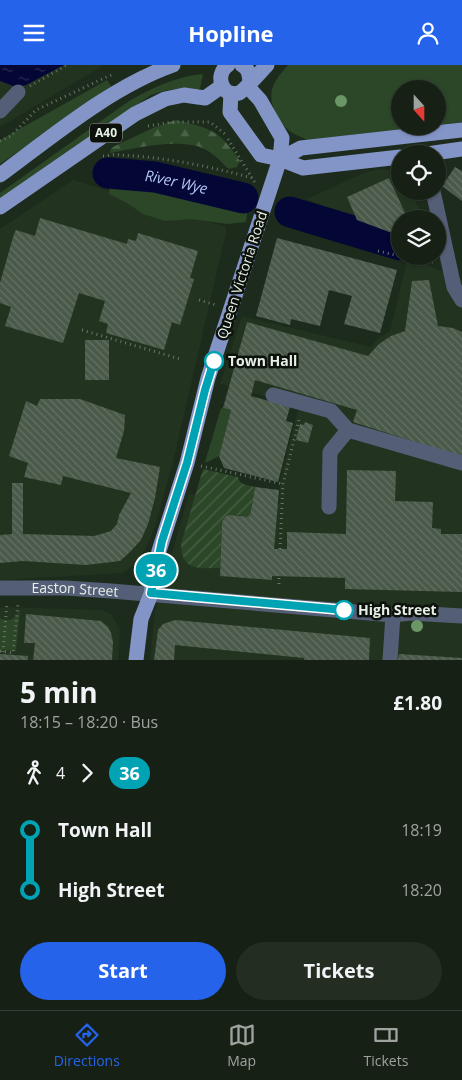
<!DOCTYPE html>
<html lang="en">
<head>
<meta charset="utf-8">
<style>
	body { margin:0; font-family:"Open Sans",sans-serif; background:#232d22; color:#f1f3f6; height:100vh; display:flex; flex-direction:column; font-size:19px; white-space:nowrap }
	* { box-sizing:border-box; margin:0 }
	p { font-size:16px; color:#9ea3a0 }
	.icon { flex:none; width:28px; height:28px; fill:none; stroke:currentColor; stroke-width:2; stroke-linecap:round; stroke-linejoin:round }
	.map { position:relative; height:595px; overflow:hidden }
	.panel { display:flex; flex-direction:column; background:#162015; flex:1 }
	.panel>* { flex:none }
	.badge { padding:0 10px; border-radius:16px; font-size:18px; line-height:32px }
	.needle { width:32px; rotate:159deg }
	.tools { position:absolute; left:391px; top:15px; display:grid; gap:10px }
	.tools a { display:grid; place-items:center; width:55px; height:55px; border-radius:50%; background:#162015; box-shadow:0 1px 4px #0004,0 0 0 1px #353e34; font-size:25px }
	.map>.badge { position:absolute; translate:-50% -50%; box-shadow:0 0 0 2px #fff }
	.legs { display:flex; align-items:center; gap:8px; height:55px; padding:0 20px; font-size:16px }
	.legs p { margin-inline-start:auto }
	.summary { display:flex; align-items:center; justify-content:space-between; height:85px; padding:0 20px }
	h1 { font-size:28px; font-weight:700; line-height:38px }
	.button { display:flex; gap:10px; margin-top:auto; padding:10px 20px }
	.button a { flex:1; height:58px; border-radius:30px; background:#2563eb; color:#fff; font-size:20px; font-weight:700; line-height:58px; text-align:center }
	.button a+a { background:#232d22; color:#f1f3f6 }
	ul { padding:0 20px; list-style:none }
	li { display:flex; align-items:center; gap:18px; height:60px; font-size:19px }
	li i { display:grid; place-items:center; width:8px; height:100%; margin:0 6px; background:currentColor }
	li i::after { content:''; width:12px; height:12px; margin:-6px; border:4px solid; border-radius:50%; background:#162015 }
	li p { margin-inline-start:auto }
	li:first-child i { background:linear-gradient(#0000 50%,currentColor 0) }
	li:last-child i { background:linear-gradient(currentColor 50%,#0000 0) }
	header { display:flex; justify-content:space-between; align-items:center; height:65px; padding:0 20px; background:#2563eb; color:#fff; font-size:22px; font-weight:700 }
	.tab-bar { display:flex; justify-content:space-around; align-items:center; height:70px; border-top:1px solid #353e34; background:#162015; font-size:14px; color:#9ea3a0 }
	.tab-bar a { display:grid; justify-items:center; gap:2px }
	.tab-bar .active { color:#2563eb }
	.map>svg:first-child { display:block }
</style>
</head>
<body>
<header><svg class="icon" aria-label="menu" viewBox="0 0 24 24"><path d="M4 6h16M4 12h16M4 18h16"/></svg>Hopline<svg class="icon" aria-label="person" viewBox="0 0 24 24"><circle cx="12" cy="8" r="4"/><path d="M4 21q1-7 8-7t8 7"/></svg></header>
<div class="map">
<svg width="462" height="595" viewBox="0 0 462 595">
	<defs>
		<pattern id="forest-firs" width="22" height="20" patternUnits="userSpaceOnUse" patternTransform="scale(1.25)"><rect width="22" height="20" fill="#2b4728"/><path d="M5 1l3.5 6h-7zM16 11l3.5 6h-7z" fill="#4a6247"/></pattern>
		<pattern id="garden-furrows" width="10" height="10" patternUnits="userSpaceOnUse" patternTransform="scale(1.25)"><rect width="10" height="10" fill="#2b4728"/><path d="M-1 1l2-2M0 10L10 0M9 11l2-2" fill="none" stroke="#4a6247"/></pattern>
		<pattern id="water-ripples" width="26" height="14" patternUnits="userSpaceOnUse" patternTransform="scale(1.25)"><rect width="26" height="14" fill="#040636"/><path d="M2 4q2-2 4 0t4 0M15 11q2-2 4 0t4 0" fill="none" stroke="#292b53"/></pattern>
		<pattern id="building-back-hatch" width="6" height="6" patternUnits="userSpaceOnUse" patternTransform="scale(1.25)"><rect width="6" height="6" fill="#4a5949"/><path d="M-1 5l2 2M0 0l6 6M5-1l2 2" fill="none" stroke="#647163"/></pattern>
	</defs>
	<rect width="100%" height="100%" fill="#1d2b1c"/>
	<path fill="#223420" d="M0 0H104L0 62Z
		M387 104 400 109V126H410L424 154H400V171L347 151 307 134 359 110 374 105Z
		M73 115 226 162V167L173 397 155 462 141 494 123 508 0 515V164Z
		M408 192 462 215V595H150L155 547 189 429 279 439 280 416 299 340 220 319 242 251 371 282 378 273 390 266Z
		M0 542 101 545 111 549 120 565 118 595H0Z"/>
	<path fill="#2b4728" d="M288 0H462V57L438 60V24H400V61H429L308 75C293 69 286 66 278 52 265 29 272 18 288 0Z
		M201 9 203 10 200 23 198 25C181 22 167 24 151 30L0 134V128L129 36C152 23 175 12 201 9Z
		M107 15 111 21 69 53 0 99V75Z
		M110 113 156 116 231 133 248 140 246 157 227 159 191 154 165 156 143 149 127 138 109 129Z
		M221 343 231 345 219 391 208 397H205Z
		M20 544 16 586 0 585V553C10 558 17 553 20 544Z"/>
	<path fill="url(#forest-firs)" d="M176 55C212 64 219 65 240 96L237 102 229 104C222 98 215 90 208 86 186 71 135 83 110 88L111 83 155 62Z"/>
	<path fill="url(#garden-furrows)" d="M203 404 238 412C240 420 247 420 255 422L250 452C240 451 229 447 222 457L220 503C199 503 182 507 181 479Z"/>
	<path fill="url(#water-ripples)" d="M0 0H64L26 20 16 22 0 16Z"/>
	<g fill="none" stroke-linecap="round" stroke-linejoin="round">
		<g stroke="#040636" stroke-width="31">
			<path id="s1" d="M108 108 155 112 243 133"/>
			<path d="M290 147 400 180"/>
		</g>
	</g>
	<path fill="url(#building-back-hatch)" d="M455 102 462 106V136L442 121Z
		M389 113 406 150 413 147 416 154H400V171L357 155 347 132Z
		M40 153 127 179 128 174 136 176 138 168 198 186 190 213 194 214 180 260 172 257 164 285 106 268 108 259 99 256 105 236 79 228 63 278 5 261 11 242 0 238V218L14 169 16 165 35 171Z
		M277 173 397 205 380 268 344 259 352 231 329 225 320 261 291 254 290 260 256 251Z
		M429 215 438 261 453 263 462 267V392L353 357 357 345 255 315 251 331 290 342 286 356 293 358 278 417 224 403 219 391 231 345 223 343 247 257 368 291 379 279 391 271 405 266 412 216Z
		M85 275H109V315H85Z
		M40 334H80L125 350 124 366 116 393 160 402 155 433 148 459 141 475 130 487 120 496 86 500 23 496 0 498V470L12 469V418H23V469L94 471 111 466 117 459 119 450 131 428 63 411 61 420 24 412 28 398 9 391 26 336 37 341Z
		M305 357 313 360 308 378 296 375 300 359 304 360Z
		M347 405 396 406 395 436 433 437 432 463 441 464V469H462V527L345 524V513L272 511V515L220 511 222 457 225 452 229 450 250 452 255 422 279 425 274 484H287V467L346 469Z
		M26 549 101 556 108 562 111 568 113 577 112 595H33L35 578H24Z
		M175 555 370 573 369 595H304V593L175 580 174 595H154L158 565 163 559Z
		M0 589 28 591V595H0Z
		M399 589 462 593V595H398Z"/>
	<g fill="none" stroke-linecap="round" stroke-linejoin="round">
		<path stroke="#697568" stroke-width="3" stroke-dasharray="1 4" stroke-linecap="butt" d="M30 21 67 0
			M148 61 172 57H210L225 69
			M228 74 252 113
			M0 76 11 71 36 45 111 10
			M103 91C108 91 113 89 119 90 163 92 209 101 252 113L256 119
			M378 186 400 191
			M403 191 433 197
			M199 235 216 240
			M82 265 180 294
			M201 401 283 419
			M280 484 283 419 300 351
			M279 519V511
			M0 586 13 588 18 539H16
			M3 587 7 538"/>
		<g stroke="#555e77" stroke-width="15">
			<path d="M0 46 18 27"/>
			<path d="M433 126 454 222 462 235"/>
			<path d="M273 330 331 346 348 365 462 398"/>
			<path d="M329 442 330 387 348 365"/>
			<path id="s2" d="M0 523H65L111 526 393 550 411 548 462 551"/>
			<path d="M390 595 393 550"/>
		</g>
		<path stroke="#8394c7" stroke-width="15" d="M228 0C214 10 222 33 239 28 244 26 262 5 267 0
			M242 0C249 4 249 9 250 17
			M231 28 230 47 261 90 280 94 303 103 400 92
			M427 89 462 84
			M280 94 301 83 462 65
			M0 110C53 71 111 22 173 0
			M0 142 135 49 165 34 184 30 205 33 222 21
			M136 595 141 554 151 529 159 486 187 398 208 313 280 94 282 73 260 35 248 22"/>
	</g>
	<g fill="#6b9767">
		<circle cx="341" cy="36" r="6"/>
		<circle cx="417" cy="561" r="6"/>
	</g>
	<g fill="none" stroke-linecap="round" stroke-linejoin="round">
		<g stroke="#fff" stroke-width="11">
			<path id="line-1" d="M214 296 205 325 187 398 162 476 151 528 344 545"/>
		</g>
		<use href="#line-1" stroke="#00a3b4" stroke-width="8"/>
	</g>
	<g fill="#fff" stroke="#00a3b4" stroke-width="2.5">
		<circle cx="214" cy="296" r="9"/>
		<circle cx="344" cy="545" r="9"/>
	</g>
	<g text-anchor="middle" stroke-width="5" stroke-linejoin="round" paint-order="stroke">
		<rect fill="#0c110b" stroke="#a5ada4" stroke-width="1" x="90" y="58.5" width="32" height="19" rx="4"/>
		<g font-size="12" font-weight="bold" fill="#e7f0e6">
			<text x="106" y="72">A40</text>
		</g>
		<g font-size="14" fill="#e7f0e6" stroke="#0c110b">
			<text transform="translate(242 210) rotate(-72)" y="5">Queen Victoria Road</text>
			<text dy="5" stroke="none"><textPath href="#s2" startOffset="75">Easton Street</textPath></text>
		</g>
		<g font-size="14" font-weight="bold" fill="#e7f0e6" stroke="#0c110b" text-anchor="start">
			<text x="228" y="301">Town Hall</text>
			<text x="358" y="550">High Street</text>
		</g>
		<g font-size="15" font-style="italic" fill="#b0c2f3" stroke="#0c110b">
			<text dy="5" stroke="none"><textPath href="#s1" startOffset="69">River Wye</textPath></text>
		</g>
	</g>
</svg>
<div class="tools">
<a><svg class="needle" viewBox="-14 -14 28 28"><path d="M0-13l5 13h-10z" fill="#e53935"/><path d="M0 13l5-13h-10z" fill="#9ea3a0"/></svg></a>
<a><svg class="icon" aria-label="locate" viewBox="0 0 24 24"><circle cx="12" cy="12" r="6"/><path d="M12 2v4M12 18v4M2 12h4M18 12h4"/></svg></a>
<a><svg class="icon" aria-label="layers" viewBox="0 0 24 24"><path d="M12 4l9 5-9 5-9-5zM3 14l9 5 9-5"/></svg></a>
</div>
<b class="badge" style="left:156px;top:505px;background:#00a3b4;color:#fff">36</b>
</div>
<section class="panel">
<div class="summary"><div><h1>5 min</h1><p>18:15 – 18:20 · Bus</p></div><b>£1.80</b></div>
<div class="legs"><svg class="icon" aria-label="walk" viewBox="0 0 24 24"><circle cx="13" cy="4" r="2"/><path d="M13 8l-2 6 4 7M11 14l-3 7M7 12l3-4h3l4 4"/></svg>4<svg class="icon" aria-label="forward" viewBox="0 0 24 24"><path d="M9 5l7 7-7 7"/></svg><b class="badge" style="background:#00a3b4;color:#fff">36</b></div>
<ul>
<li><i style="color:#00a3b4"></i><b>Town Hall</b><p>18:19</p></li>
<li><i style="color:#00a3b4"></i><b>High Street</b><p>18:20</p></li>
</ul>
<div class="button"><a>Start</a><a>Tickets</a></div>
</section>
<nav class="tab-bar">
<a class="active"><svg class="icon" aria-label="directions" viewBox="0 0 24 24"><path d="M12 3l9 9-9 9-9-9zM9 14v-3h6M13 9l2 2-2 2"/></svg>Directions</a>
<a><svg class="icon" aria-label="map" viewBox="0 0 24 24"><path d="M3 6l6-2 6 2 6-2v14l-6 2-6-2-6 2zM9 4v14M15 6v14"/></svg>Map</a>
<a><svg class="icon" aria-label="tickets" viewBox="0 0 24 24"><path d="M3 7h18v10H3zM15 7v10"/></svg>Tickets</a>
</nav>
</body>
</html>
